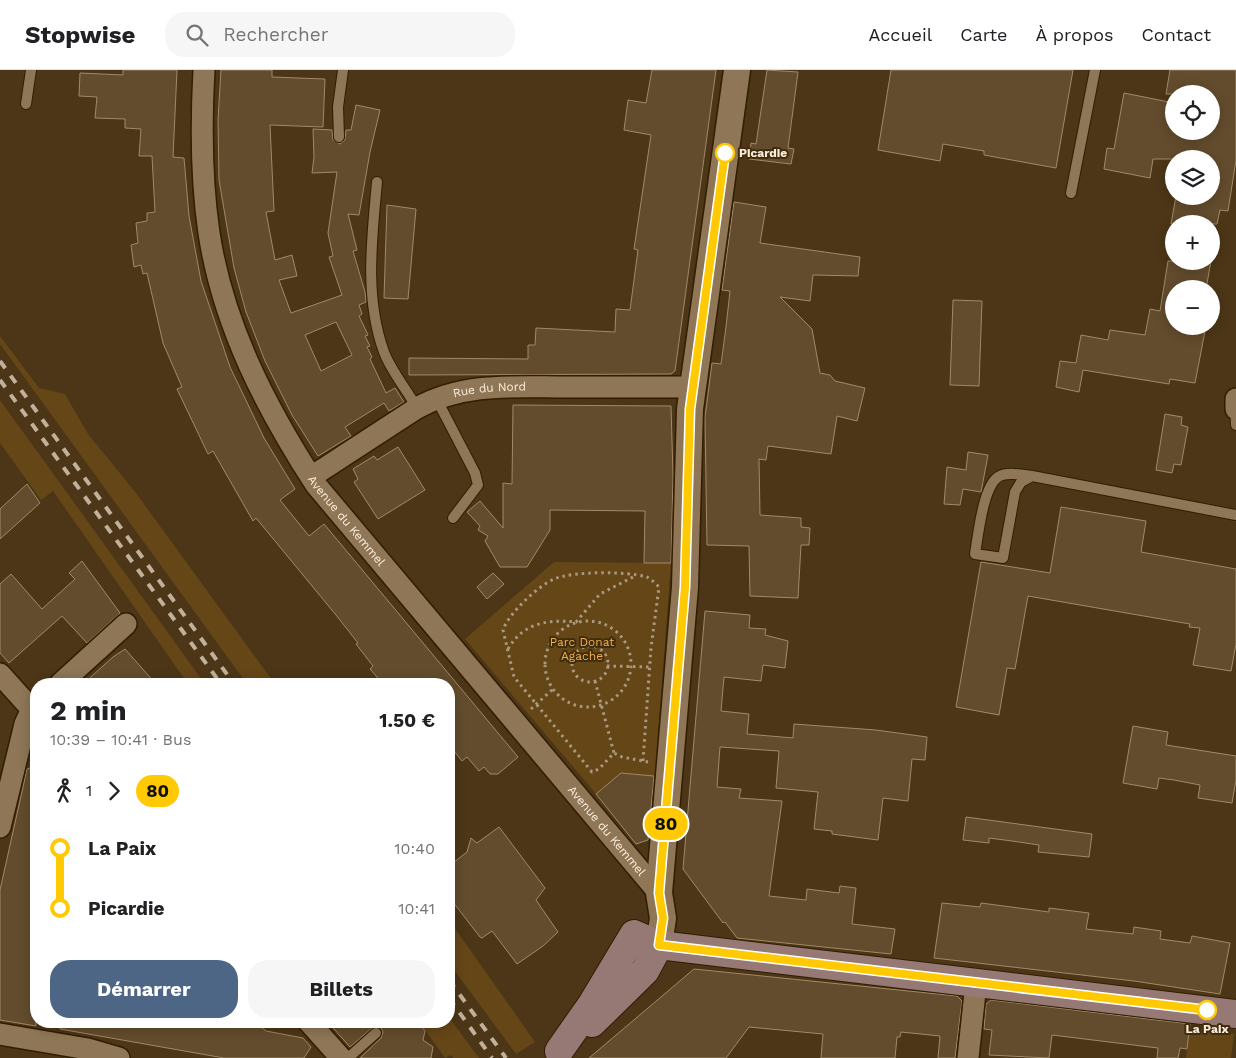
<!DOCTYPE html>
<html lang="fr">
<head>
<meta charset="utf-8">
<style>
	body { margin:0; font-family:"Work Sans",sans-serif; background:#f6f6f6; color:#202124; height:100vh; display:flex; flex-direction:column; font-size:19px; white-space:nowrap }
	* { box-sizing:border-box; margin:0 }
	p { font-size:16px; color:#757577 }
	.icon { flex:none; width:28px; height:28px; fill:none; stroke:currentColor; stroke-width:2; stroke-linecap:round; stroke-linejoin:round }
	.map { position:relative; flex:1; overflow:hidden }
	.drawer { position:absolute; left:30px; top:608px; width:425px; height:350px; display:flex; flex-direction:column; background:#fff; border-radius:20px; box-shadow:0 2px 12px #0003 }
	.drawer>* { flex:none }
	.badge { padding:0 10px; border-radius:16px; font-size:18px; line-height:32px }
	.fabs { position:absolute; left:1165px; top:15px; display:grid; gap:10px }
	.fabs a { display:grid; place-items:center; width:55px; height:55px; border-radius:50%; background:#fff; box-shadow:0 2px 12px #0003; font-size:25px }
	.map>.badge { position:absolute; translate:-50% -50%; box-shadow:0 0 0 2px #fff }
	.legs { display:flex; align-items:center; gap:8px; height:55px; padding:0 20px; font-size:16px }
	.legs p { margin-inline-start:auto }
	.headline { display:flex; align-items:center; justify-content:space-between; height:85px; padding:0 20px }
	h1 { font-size:28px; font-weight:700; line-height:38px }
	.button { display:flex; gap:10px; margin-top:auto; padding:10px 20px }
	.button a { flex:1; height:58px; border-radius:20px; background:#4e6685; color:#fff; font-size:20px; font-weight:700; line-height:58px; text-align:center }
	.button a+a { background:#f6f6f6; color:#202124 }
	ul { padding:0 20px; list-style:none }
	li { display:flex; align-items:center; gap:18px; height:60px; font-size:19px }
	li i { display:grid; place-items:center; width:8px; height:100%; margin:0 6px; background:currentColor }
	li i::after { content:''; width:12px; height:12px; margin:-6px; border:4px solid; border-radius:50%; background:#fff }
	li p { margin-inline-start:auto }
	li:first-child i { background:linear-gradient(#0000 50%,currentColor 0) }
	li:last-child i { background:linear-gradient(currentColor 50%,#0000 0) }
	header { display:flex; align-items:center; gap:30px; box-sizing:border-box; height:70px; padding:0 25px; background:#fff; border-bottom:1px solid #e0e0e0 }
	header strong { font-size:24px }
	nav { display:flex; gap:28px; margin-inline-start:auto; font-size:18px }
	.search { width:350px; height:45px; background:#f6f6f6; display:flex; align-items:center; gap:12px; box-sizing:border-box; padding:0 18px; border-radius:20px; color:#757577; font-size:19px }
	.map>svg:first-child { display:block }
</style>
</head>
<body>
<header>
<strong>Stopwise</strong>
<div class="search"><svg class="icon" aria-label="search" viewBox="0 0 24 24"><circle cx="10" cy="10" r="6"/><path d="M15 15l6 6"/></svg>Rechercher</div>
<nav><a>Accueil</a><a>Carte</a><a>À propos</a><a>Contact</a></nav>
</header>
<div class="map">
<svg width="1236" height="988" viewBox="0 0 1236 988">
	<rect width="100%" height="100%" fill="#4c3617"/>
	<path fill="#654617" d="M0 266 39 318 65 324 88 364 136 423 275 614H247L0 274Z
		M0 330 205 614H188L53 421 41 430 0 373Z
		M554 492 671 493 655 706 621 703 596 724 465 569Z
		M449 850 535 972 516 984 449 893Z
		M449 947 451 950 479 988H453L451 985 445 988 419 951H449Z
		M1190 957 1234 964 1231 988H1186Z"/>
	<path fill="#634c2d" stroke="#a18968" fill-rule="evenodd" d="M123 0H177L173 87 184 88 189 146 201 211 230 297 264 368 295 419 280 430 309 466 324 454 518 687 498 704H490L484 697 479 701 467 687 462 691 449 675V614H383L370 599 373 596 356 574 358 573 336 545 256 448 253 451 213 381 208 384 177 319 182 317 163 273 147 203 143 204 141 195 134 197 131 175 138 173 136 153 147 151V143L155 142 152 86H139L141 59 125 58V49L95 48 97 27 79 26 80 3 123 5Z
		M221 0H272V7L325 9 323 57 270 55 274 141 266 142 275 190 292 185 297 206 279 210 291 243 342 225 329 187 333 186 328 163 337 102 312 103 314 87 313 59 332 60 333 70 340 74 345 70 346 60H351L356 35 380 40 370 82 359 145 348 144 357 180 353 181 365 222 366 232 359 235 362 244 359 246 368 265 365 266 370 276 367 277 372 287 370 289 386 323 395 318 404 332 389 341 384 333 345 357 351 366 318 386 292 345 265 291 246 242 234 198 219 110 218 50ZM336 252 352 285 321 301 305 265Z
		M652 0H716L675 301 671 304 409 305V288L528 289V275H535L536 258 615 262 616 239 630 240 638 180 634 179 651 65 624 60 628 30 646 33Z
		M767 0 798 2 788 78 794 79 791 94 749 89 751 73 756 74Z
		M891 0H1073L1056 98 984 85V81L943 74 940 91 878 80Z
		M1170 0H1236V90L1228 141 1220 140 1217 154H1171L1176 126H1211V89H1153L1150 108 1104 99 1107 78 1114 79 1124 23 1174 33V61H1211V24H1166Z
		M734 132 766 137 760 173 860 187 858 206 813 205 810 231 780 227 812 259 820 303 830 305 835 311 865 318 857 351 837 346 831 384 768 376 766 390 759 389 760 445 801 448V457L810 458 809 475H801L798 528 750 526 749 476 707 475 705 347 712 293 721 294 726 257 730 221 722 220Z
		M387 135 416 139 408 229 384 228Z
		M1168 191H1211L1206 219H1174V256H1206L1195 313 1170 309 1169 314 1083 300 1079 322 1056 317 1060 291 1076 293 1081 265 1108 270 1110 260 1145 265 1150 239 1160 241Z
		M953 230 982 231 979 316 950 315Z
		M513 335 671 336 673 406 671 493H644L645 441 550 440V460L527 497H500L485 471 488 466 478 460 480 456 467 442 480 431 503 458V413L512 414Z
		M1165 344 1182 347 1181 355 1188 357 1181 395 1174 394 1172 403 1156 400Z
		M398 377 425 420 378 449 354 412 358 409 353 399 374 386 377 390Z
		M968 382 988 385 981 422 963 419 960 435 944 434 947 397 966 400Z
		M27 414 40 433 0 469V439Z
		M1061 437 1146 451 1141 482 1236 499V574L1231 601 1193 595 1200 558 1189 557 1190 554 1028 526 1015 599 1007 598 999 645 956 637 981 492 1050 503Z
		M82 491 120 543 87 573 62 546 9 593 0 583V514L11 504 42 539 75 509 69 503Z
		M493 503 504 514 487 529 477 517Z
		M705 541 750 545 749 558 766 559 765 565 788 571 785 598 763 595 761 611 724 607 721 641 749 644 747 664 793 668 794 654 876 660 927 667 925 690 912 689 908 731 883 728 878 770 832 764V761L814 759 818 722 776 718 779 681 720 677 717 717 741 719 739 728 782 731 769 826 806 830 807 819 839 823 840 816 856 818 852 854 895 859 891 884 737 868 725 852 723 853 683 799Z
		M125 579 156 614H83L113 587Z
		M1133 656 1168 662 1166 675 1236 686V710L1232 733 1198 728 1200 715 1174 710 1159 708 1157 719 1123 713Z
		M36 696V916L32 936 36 937V956L0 950V820L27 699Z
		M621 703 654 706 648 770 636 774 596 724Z
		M966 747 1092 764 1089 787 1038 782 1039 775 1012 771 989 768V773L963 770Z
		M499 757 545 818 536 830 558 862 543 876 517 894 492 861 482 868 480 867 449 827V796L467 782 471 768 477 773Z
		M942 833 980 837 981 833 1049 842V838L1089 843 1086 859 1133 864 1134 857 1161 861 1160 869 1190 873 1192 866 1230 873 1220 924 1134 911 934 888Z
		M694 899 957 926 962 931 955 988H938L940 966 901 962 900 967H897L895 988H821L823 964 749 957 726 988H589Z
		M991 930 1190 954 1187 979 1180 978 1178 988H1157L1158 978 1052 965 1049 988 989 985 992 960 984 959 986 934Z
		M61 951H255L266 961 303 968 311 977 304 988H224L60 959Z
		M327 951H418L425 961 423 970 433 977 431 988H360L381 968 383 962 381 958H372L350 977Z"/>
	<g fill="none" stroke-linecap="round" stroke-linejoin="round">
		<g stroke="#311d00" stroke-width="12">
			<path id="service" d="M26 34 31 0
				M339 67 338 37 343 0
				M377 112C372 168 364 227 384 282 391 301 407 320 417 338
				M1071 123 1095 0
				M436 328 475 403 478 415 453 448
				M1235 336 1236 355
				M1032 406 1021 412 1015 422 1003 488 975 484C978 466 983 417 998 407 1006 401 1023 405 1032 406L1236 445
				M348 988 376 963"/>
		</g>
		<g stroke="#311d00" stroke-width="24">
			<g id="minor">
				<path id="s1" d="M204 0C201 54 201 109 209 163 223 255 266 338 316 415L659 823"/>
				<path d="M1236 329V339"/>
				<path id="s2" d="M311 407 417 338C464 312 515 317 566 317 608 317 650 317 692 317"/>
				<path d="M0 604 36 644"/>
				<path d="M60 614 126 554"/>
				<path d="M0 757 25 654 32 639 36 635"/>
				<path d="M308 951 341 988"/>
				<path d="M0 964 88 979 119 988"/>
				<path d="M968 988 976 913"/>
			</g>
		</g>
		<g stroke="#311d00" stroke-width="29">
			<path id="tertiary" d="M659 875 663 848 659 823 685 517 690 339 737 0"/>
		</g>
		<g stroke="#311d00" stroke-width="30">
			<path id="secondary" d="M592 953 645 901 659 875
				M559 981 592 934 634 864 659 875 1236 944"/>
		</g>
		<path stroke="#aa9981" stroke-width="3" stroke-dasharray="2.5 4" stroke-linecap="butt" d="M545 594a43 43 0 1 1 86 0a43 43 0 1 1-86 0Z
			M572 594a18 18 0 1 1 36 0a18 18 0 1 1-36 0Z
			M508 579C523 553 548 549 576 552L600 524 635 506
			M607 596 650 597
			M595 611 614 683
			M531 639 553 619
			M643 691 651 578 659 517C655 513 651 509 647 507 627 501 573 501 554 509 538 516 508 544 503 560L514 607 592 702 599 699 614 683 622 687 648 692"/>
		<use href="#service" stroke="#8e7656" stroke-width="10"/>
		<use href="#minor" stroke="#8e7656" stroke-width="21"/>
		<use href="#tertiary" stroke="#8e7656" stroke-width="26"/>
		<use href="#secondary" stroke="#967975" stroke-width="28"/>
		<path stroke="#c1b19a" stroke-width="4" stroke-dasharray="9 9" stroke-linecap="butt" d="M0 291 234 614
			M0 310 221 614
			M449 910 506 988
			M449 928 492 988"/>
	</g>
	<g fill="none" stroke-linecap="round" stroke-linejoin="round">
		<g stroke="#fff" stroke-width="11">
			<path id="line-1" d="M725 83 690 339 685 517 659 823 663 848 659 875 1207 940"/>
		</g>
		<use href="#line-1" stroke="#ffc904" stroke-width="8"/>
	</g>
	<g fill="#fff" stroke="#ffc904" stroke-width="2.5">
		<circle cx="725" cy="83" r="9"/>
		<circle cx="1207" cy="940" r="9"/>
	</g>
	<g text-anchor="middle" stroke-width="4" stroke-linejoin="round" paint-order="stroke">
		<g font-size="12" font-weight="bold" fill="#faeddb" stroke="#412c0c" text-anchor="start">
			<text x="739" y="87">Picardie</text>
			<text x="1207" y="963" text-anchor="middle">La Paix</text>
		</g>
		<g font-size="12" fill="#faeddb" stroke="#412c0c">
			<text dy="4" stroke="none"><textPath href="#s2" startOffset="202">Rue du Nord</textPath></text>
			<text dy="4" stroke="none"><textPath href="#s1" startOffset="486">Avenue du Kemmel</textPath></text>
			<text dy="4" stroke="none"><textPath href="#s1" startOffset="891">Avenue du Kemmel</textPath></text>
		</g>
		<g font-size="12" fill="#f2b04f" stroke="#412c0c">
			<text x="582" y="576">Parc Donat<tspan x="582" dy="14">Agache</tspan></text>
		</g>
	</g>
</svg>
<div class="fabs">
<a><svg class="icon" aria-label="locate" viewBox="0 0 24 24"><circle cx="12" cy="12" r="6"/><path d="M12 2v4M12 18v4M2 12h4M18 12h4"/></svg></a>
<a><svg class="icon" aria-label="layers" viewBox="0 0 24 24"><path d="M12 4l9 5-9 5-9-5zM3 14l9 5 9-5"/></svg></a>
<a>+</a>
<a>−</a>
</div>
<b class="badge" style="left:666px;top:754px;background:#ffc904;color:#111">80</b>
<section class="drawer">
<div class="headline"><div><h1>2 min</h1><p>10:39 – 10:41 · Bus</p></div><b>1.50 €</b></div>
<div class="legs"><svg class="icon" aria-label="walk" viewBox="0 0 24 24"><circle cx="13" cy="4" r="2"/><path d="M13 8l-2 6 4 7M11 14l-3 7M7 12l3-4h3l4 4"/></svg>1<svg class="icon" aria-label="forward" viewBox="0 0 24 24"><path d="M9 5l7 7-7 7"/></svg><b class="badge" style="background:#ffc904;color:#111">80</b></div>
<ul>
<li><i style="color:#ffc904"></i><b>La Paix</b><p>10:40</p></li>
<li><i style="color:#ffc904"></i><b>Picardie</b><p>10:41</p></li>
</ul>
<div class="button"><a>Démarrer</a><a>Billets</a></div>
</section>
</div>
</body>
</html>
